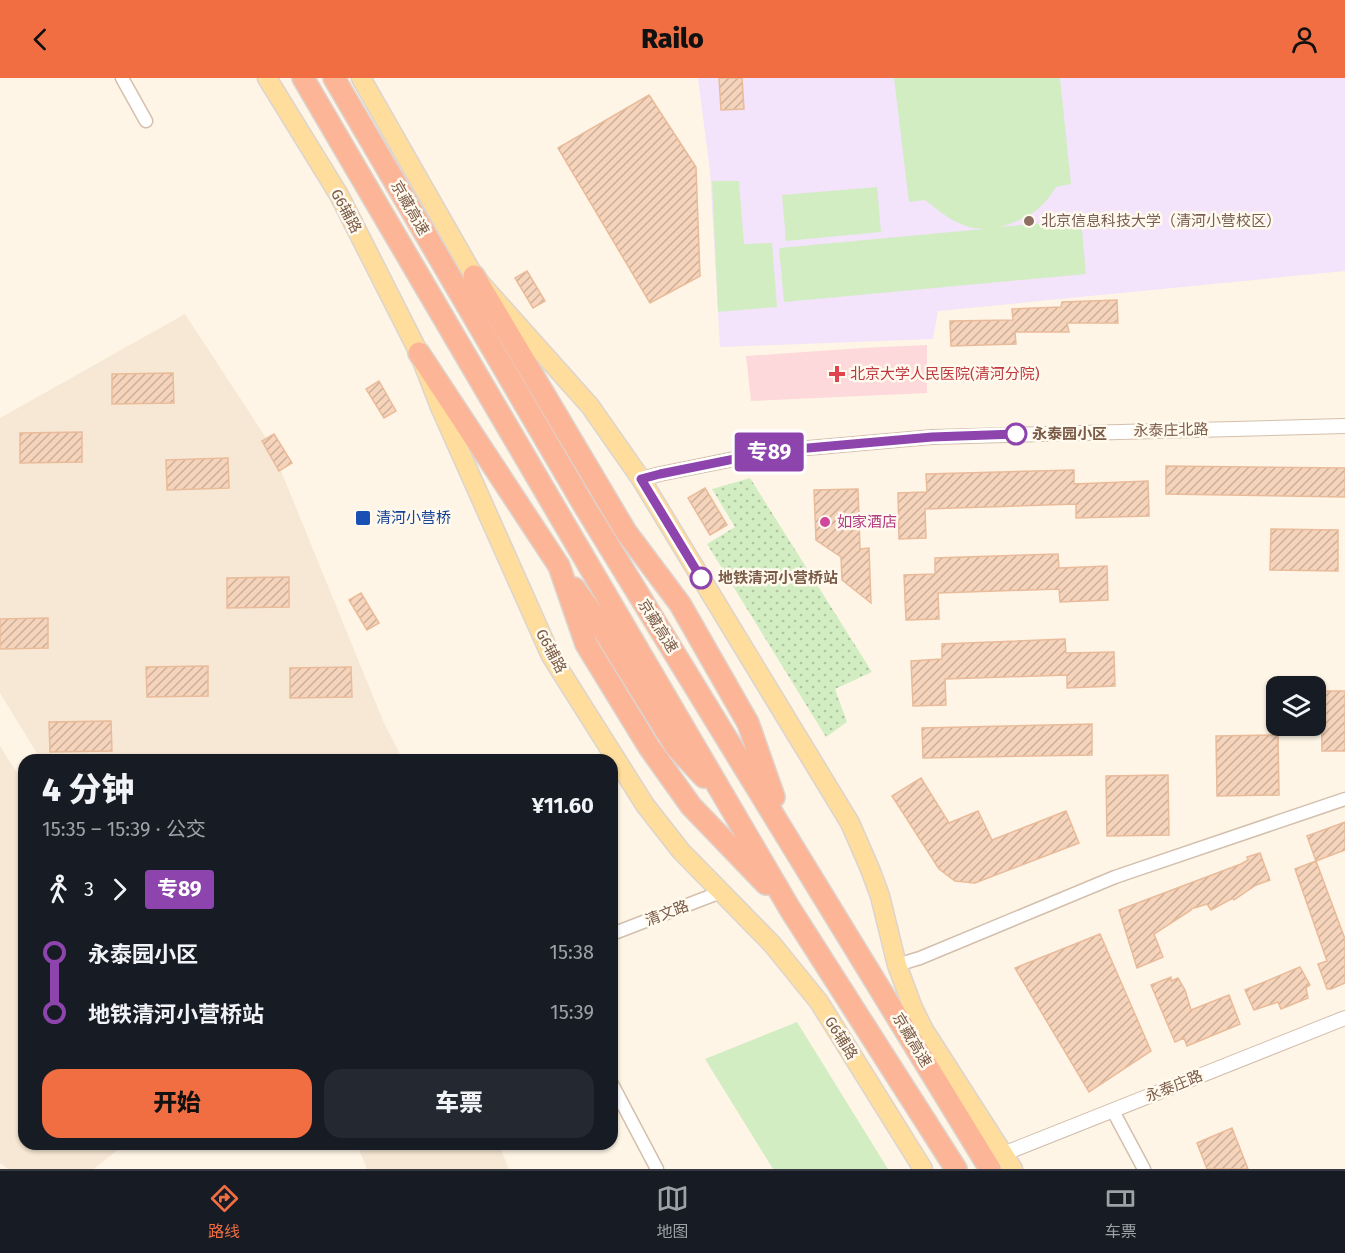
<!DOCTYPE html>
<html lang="zh">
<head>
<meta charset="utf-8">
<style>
	body { margin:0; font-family:"Fira Sans","Noto Sans SC",sans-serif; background:#242831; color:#f1f3f6; height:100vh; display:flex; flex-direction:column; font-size:22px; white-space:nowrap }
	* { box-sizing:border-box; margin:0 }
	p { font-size:20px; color:#9ea1a6 }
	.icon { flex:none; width:33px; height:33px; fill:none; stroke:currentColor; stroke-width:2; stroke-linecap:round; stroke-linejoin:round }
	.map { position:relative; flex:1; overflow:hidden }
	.drawer { position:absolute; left:18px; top:676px; width:600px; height:396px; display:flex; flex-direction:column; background:#171b24; border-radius:18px; box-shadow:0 2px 4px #0004 }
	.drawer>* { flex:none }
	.badge { padding:0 12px; border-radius:4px; font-size:21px; line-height:39px }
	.fabs { position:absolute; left:1266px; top:598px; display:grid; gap:12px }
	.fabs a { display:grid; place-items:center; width:60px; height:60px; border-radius:12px; background:#171b24; box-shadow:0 2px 4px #0004; font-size:30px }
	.map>.badge { position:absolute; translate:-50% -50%; box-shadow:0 0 0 3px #fff }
	.legs { display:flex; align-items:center; gap:9px; height:66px; padding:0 24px; font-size:20px }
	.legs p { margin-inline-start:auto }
	.head { display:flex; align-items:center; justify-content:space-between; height:102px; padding:0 24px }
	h1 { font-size:33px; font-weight:800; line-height:45px }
	.action { display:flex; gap:12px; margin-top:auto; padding:12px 24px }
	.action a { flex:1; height:69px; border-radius:18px; background:#f16e42; color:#111; font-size:24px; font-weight:800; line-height:69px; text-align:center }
	.action a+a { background:#242831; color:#f1f3f6 }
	ul { padding:0 24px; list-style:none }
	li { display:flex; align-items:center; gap:21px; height:60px; font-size:22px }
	li i { display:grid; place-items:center; width:9px; height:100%; margin:0 8px; background:currentColor }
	li i::after { content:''; width:15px; height:15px; margin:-8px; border:4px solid; border-radius:50%; background:#171b24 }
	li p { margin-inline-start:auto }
	li:first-child i { background:linear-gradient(#0000 50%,currentColor 0) }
	li:last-child i { background:linear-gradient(currentColor 50%,#0000 0) }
	header { display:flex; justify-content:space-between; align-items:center; height:78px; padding:0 24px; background:#f16e42; color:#111; font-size:27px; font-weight:800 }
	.tabs { display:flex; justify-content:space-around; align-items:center; height:84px; border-top:2px solid #363941; background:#171b24; font-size:16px; color:#9ea1a6 }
	.tabs a { display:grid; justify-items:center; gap:3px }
	.tabs .active { color:#f16e42 }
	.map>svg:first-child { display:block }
</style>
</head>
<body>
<header><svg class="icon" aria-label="back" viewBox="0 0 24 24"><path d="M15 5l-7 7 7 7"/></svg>Railo<svg class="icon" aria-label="person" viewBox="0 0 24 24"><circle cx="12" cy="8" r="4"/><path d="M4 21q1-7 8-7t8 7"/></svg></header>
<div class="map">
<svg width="1345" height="1091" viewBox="0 0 1345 1091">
	<defs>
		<pattern id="grass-dots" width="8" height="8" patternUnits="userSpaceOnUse" patternTransform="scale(1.5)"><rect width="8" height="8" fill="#d3edc3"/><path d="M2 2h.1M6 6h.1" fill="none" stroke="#b0c3a0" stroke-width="1.8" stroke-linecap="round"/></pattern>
		<pattern id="building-hatch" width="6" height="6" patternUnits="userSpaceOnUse" patternTransform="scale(1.5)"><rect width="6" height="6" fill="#f6d4bb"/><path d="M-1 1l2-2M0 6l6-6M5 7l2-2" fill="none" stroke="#ccaf9a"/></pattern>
	</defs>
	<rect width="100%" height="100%" fill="#fef5e6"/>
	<path fill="#f6e8d4" d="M185 236 270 366 384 645 403 682H41L0 615V340Z
		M0 668 24 706V1066L124 1067 94 1091H8L0 1085Z
		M357 1067H499L509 1091H367Z"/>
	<path fill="#f3e3fb" d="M698 0H1345V193L938 233 933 261 720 269 710 93Z"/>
	<path fill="#fdd9dc" d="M927 267V315L751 323 746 278 862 270Z"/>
	<path fill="url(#grass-dots)" d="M750 400 872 594 835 611 847 644 826 659 707 466 735 449 712 411Z"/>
	<path fill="#d3edc3" d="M894 0H1060L1071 106 1056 109C1040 135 1026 140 1000 149L1081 142 1086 196 784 224 779 170 984 151C979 150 973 151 969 149 952 144 939 133 925 122L909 124Z
		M712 103H739L744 166 772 165 777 229 718 234Z
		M877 109 881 154 786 163 782 117Z
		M797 944 888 1091H773L705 981Z"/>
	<path fill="url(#building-hatch)" stroke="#eabb9a" stroke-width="1.5" d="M719 0H742L744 31 721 32Z
		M649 17 696 89 700 198 650 225 558 70Z
		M527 193 545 223 533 230 515 200Z
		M1117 222 1118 245H1067L1069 254H1015L1016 266 951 268 950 243 1013 242 1012 231 1061 229 1062 224Z
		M173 295 174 325 112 326V296Z
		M379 303 396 333 384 340 366 311Z
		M82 354V384L20 385V355Z
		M274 356 292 385 279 393 262 363Z
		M228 380 229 410 167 412 166 382Z
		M1166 388 1345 390V419L1166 416Z
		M1074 392V406L1148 403 1149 438 1076 440V426L925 431 926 460 899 461 898 415 927 414 926 396Z
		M705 410 727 447 710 457 688 420Z
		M858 411 860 471 869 470 871 525 842 502 841 479 816 462 814 412Z
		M1271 451 1338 452V493L1270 492Z
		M1058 476 1059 490 1107 488 1108 522 1060 524 1059 511 938 515 939 541 906 542 904 497 935 496V480Z
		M289 499V529L227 530V500Z
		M361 515 379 545 367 552 349 522Z
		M48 540V570L0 571V541Z
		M1065 561 1066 575 1114 574 1115 608 1067 610V597L945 601 946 627 913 628 911 583 942 581V566Z
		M208 588V618L147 619 146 589Z
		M351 589 352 619 290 620V590Z
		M1321 613H1345V673H1322Z
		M111 643 112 673 50 674 49 644Z
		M1092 646V677L923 680 922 650Z
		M1278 657 1279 717 1217 718 1216 658Z
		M1168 697 1169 757 1107 758 1106 698Z
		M921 700 949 745 978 733 992 762 1066 733 1079 765 975 805 955 803 939 791 892 718Z
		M1345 744V772L1316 783 1307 758Z
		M1260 775 1270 802 1256 807 1234 822 1233 820 1211 832 1207 826 1191 831V832L1154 856 1163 879 1137 890 1119 832 1241 786 1248 782 1247 779Z
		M1316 783 1345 861V905L1331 911H1327L1318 886 1327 883 1295 791Z
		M1100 856 1151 973 1089 1014 1015 890Z
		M1300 889 1310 907 1306 910 1308 920 1281 931 1278 924 1254 932 1245 912Z
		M1171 899V903L1178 900 1185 912 1191 932 1229 917 1240 946 1187 968 1184 960 1175 964 1151 907Z
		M1232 1050 1248 1091H1207L1197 1065Z"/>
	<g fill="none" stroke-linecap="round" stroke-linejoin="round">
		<g stroke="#d4bfad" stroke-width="15">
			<path id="minor" d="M122 0 146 43
				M612 856 721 814
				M897 887 920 880 1115 799 1345 721
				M612 1006 657 1091
				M1113 1033 1144 1091"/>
		</g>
		<g stroke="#d4bfad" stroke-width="16">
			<path id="tertiary" d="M641 401 660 396 774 373 932 359 1345 348
				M1003 1076 1345 940"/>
		</g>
		<g stroke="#dcd4cf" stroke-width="21">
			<path id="primary" d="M267 0 339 117 419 275 440 329 551 578 645 727 681 773 772 866 819 924 923 1091
				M361 0 474 198 590 328 641 401 850 745 870 791 880 818 897 887 913 930 924 952 1013 1091"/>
		</g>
		<g stroke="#dcd4cf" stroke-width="24">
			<path id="motorway" d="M303 0 790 831 956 1091
				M334 0 585 429 990 1091
				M474 198 626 454 680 526 748 645 774 719
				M419 275 559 488 586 566 649 669 691 728 766 806
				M574 510 597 542 676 669 704 699"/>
		</g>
		<use href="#minor" stroke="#fff" stroke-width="12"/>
		<use href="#tertiary" stroke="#fff" stroke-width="14"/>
		<use href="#primary" stroke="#ffdd9c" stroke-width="18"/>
		<use href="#motorway" stroke="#fdb598" stroke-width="21"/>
	</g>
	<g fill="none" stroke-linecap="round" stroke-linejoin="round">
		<g stroke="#fff" stroke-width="14">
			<path id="line-1" d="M701 500 641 401 660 396 774 373 932 359 1016 356"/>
		</g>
		<use href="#line-1" stroke="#8e44ad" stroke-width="9"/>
	</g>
	<circle fill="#8d6e63" stroke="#fff9ee" stroke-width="2" cx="1029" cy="143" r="6"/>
	<path fill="#e0444e" stroke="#fff9ee" stroke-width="2" d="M834 287h6v6h6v6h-6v6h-6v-6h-6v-6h6z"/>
	<g fill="#fff" stroke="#8e44ad" stroke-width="3">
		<circle cx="1016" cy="356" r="10"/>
		<circle cx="701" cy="500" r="10"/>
	</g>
	<rect fill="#1a4fb4" stroke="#fff9ee" stroke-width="2" x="355" y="432" width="16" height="16" rx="3"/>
	<circle fill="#d1479c" stroke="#fff9ee" stroke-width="2" cx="825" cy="444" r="6"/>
	<g text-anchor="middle" stroke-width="5" stroke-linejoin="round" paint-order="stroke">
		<g font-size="15" fill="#7a5b48" stroke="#fff9ee">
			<text transform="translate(410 130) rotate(60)" y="5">京藏高速</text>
			<text transform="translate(346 133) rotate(62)" y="5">G6辅路</text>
			<text transform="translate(1171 352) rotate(-1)" y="5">永泰庄北路</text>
			<text transform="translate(658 548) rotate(58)" y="5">京藏高速</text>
			<text transform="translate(551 573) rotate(62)" y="5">G6辅路</text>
			<text transform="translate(667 835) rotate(-21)" y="5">清文路</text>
			<text transform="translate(841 960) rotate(58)" y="5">G6辅路</text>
			<text transform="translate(912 962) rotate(59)" y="5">京藏高速</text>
			<text transform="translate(1174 1008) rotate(-22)" y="5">永泰庄路</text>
		</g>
		<g font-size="15" fill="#785e54" stroke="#fff9ee" text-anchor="start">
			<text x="1041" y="148">北京信息科技大学（清河小营校区）</text>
		</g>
		<g font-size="15" fill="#be3a42" stroke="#fff9ee" text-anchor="start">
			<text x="850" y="301">北京大学人民医院(清河分院)</text>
		</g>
		<g font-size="15" font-weight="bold" fill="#7a5b48" stroke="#fff9ee" text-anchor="start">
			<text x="1032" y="361">永泰园小区</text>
			<text x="718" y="505">地铁清河小营桥站</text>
		</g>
		<g font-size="15" fill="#164399" stroke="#fff9ee" text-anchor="start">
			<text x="376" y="445">清河小营桥</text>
		</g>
		<g font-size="15" fill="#b23c85" stroke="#fff9ee" text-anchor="start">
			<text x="837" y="449">如家酒店</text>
		</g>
	</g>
</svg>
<div class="fabs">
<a><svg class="icon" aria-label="layers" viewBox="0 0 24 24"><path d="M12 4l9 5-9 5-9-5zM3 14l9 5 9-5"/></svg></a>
</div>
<b class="badge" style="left:769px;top:374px;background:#8e44ad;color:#fff">专89</b>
<section class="drawer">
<div class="head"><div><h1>4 分钟</h1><p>15:35 – 15:39 · 公交</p></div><b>¥11.60</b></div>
<div class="legs"><svg class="icon" aria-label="walk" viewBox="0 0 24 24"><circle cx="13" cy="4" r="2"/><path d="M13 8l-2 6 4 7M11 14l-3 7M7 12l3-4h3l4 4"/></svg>3<svg class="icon" aria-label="forward" viewBox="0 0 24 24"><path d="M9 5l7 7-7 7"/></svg><b class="badge" style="background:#8e44ad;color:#fff">专89</b></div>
<ul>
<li><i style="color:#8e44ad"></i><b>永泰园小区</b><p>15:38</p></li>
<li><i style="color:#8e44ad"></i><b>地铁清河小营桥站</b><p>15:39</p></li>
</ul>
<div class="action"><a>开始</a><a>车票</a></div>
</section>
</div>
<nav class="tabs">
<a class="active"><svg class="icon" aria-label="directions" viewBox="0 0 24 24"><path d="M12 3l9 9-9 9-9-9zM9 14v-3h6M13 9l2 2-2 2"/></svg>路线</a>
<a><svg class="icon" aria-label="map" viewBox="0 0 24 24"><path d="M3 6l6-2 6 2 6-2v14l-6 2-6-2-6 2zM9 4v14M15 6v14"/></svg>地图</a>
<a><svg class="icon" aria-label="tickets" viewBox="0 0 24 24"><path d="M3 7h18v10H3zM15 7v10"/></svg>车票</a>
</nav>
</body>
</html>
